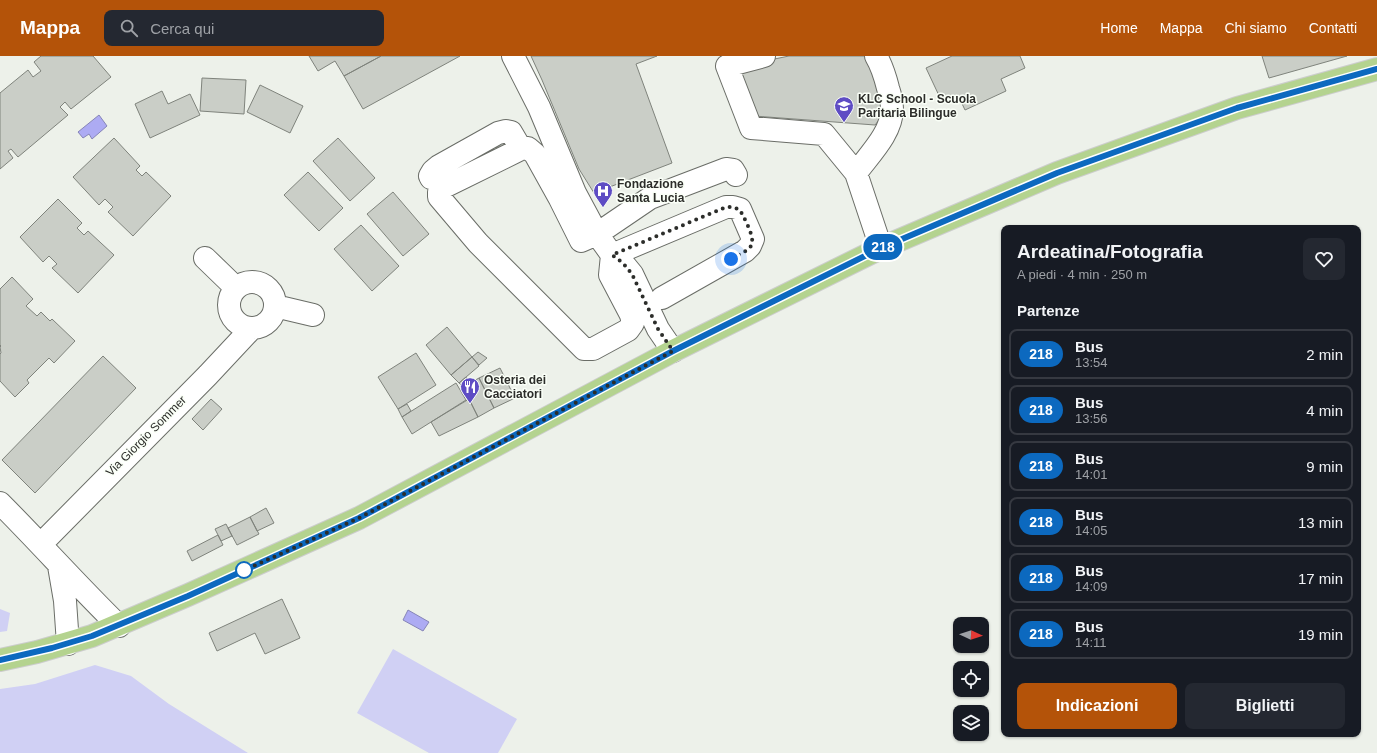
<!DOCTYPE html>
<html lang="it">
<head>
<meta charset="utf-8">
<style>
	body { margin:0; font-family:Arial,sans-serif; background:#242831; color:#f1f3f6; height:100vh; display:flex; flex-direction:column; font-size:15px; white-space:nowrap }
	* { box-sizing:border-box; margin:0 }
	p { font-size:13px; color:#9ea1a6 }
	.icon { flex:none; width:22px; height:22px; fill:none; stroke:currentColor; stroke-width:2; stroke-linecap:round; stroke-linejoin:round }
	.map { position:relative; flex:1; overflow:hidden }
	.drawer { position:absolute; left:1001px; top:169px; width:360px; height:512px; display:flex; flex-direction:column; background:#171b24; border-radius:8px; box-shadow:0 1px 3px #0004 }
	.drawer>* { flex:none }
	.badge { padding:0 8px; border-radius:13px; font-size:14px; line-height:26px }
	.needle { width:26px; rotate:93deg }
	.controls { position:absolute; left:953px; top:561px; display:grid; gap:8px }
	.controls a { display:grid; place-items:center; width:36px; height:36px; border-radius:8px; background:#171b24; box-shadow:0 1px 3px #0004; font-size:20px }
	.you { position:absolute; width:20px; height:20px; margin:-10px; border:3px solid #fff; border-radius:50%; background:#1a73e8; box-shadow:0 0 0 6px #1a73e833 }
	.map>.badge { position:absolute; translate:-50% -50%; box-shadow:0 0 0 2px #fff }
	h2 { padding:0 16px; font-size:15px; line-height:36px }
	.round { display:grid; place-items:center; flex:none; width:42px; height:42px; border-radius:8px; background:#242831 }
	.head { display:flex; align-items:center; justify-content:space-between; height:68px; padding:0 16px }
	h1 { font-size:19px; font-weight:800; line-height:30px }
	.cta { display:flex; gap:8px; margin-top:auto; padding:8px 16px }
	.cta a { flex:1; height:46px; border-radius:8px; background:#b45309; color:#fff; font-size:16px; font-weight:800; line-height:46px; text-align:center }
	.cta a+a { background:#242831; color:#f1f3f6 }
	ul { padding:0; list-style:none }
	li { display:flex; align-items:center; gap:12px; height:50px; margin:0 8px 6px; padding:0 8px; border:2px solid #363941; border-radius:8px }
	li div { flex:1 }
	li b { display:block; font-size:15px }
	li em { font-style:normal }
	li .badge { min-width:44px; font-weight:700; text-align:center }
	header { display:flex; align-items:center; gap:24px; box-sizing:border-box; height:56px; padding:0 20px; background:#b45309; color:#fff }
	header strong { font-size:19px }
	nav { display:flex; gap:22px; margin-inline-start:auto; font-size:14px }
	.search { width:280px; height:36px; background:#242831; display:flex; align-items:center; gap:10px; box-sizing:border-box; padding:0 14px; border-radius:8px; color:#9ea1a6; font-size:15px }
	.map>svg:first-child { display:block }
</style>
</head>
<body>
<header>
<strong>Mappa</strong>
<div class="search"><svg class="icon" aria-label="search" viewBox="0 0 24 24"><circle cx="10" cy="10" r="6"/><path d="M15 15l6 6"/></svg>Cerca qui</div>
<nav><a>Home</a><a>Mappa</a><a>Chi siamo</a><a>Contatti</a></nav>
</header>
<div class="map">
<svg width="1377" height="697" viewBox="0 0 1377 697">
	<rect width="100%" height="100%" fill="#edf1ea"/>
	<path fill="#d0d0f4" d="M0 553 10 557 7 575 0 576Z
		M393 593 517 663 498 697H429L357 657Z
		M95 609 131 620 169 648 248 697H0V633L35 628Z"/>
	<path fill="#adabf3" stroke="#8685b7" d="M99 59 107 70 92 83 89 78 83 82 78 76Z
		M408 554 429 566 423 575 403 564Z"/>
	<path fill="#cacec7" stroke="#7f837c" d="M41 0H93L111 21 71 53 65 46 60 51 68 59 18 101 11 93 8 95 13 102 0 113V37L28 14 33 21 41 15 34 6Z
		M309 0H381L344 20 335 5 318 15Z
		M381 0H460L363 53 344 20Z
		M531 0H657L636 8 672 107 594 137 579 113 542 24Z
		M789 0H871L884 58 875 69 754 60 736 11Z
		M952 0H1020L1025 12 1001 23 1006 35 965 54 958 39 942 46 926 12Z
		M1262 0H1347L1269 22Z
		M202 22 246 24 244 58 200 55Z
		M260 29 303 50 290 77 247 56Z
		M162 35 168 48 190 38 200 59 150 82 135 48Z
		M114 82 140 110 136 114 142 120 146 116 171 140 133 180 108 156 113 151 105 143 99 149 73 121Z
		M338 82 375 122 350 145 313 105Z
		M308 116 343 152 319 175 284 139Z
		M393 136 429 178 403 200 367 158Z
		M58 143 82 167 77 172 84 179 88 175 114 199 78 237 52 212 57 208 49 200 43 206 20 181Z
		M361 169 399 210 372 235 334 193Z
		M12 221 33 243 26 250 37 260 41 256 50 265 52 263 75 285 54 307 49 302 27 324 29 327 15 341 0 325V298L1 297 0 291 1 290 0 289V233Z
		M447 271 472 301 451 319 426 289Z
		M478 296 487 302 479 309 472 301Z
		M416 297 436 329 398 353 378 321Z
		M103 300 136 332 35 437 2 404Z
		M472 301 479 310 459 327 451 319Z
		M500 312 515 342 494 352 479 322Z
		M466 321 470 327 463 331 459 327Z
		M479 322 494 352 478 361 463 331Z
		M456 327 466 344 412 378 402 361Z
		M211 343 222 353 203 374 192 363Z
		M469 343 478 361 439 380 431 366Z
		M407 348 411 355 402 361 398 353Z
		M266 452 274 467 257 475 250 461Z
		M250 461 259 478 237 489 228 472Z
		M226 468 232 480 221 485 215 473Z
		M218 479 223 489 192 505 187 495Z
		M282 543 300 582 265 598 255 577 217 595 209 577Z"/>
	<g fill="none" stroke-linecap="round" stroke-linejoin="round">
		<g stroke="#6a6d67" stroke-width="24">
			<path id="minor" d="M513 0 539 51 575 137 597 178 612 199 623 207 632 218 658 273 673 295
				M764 0 727 10 751 72 824 78 856 117 881 192
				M856 117C869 99 892 77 892 53 892 46 890 38 888 32 885 20 882 10 876 0
				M431 122 430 120 433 115 439 110 498 77 506 75 511 76 521 93
				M205 202 236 232
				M229 249a23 23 0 1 1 46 0a23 23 0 1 1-46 0Z
				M662 242 745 195 750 190 753 183 740 153 733 151H726L612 199 610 219 631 259 633 267 628 274 593 293H584L478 187 439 141V136L442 132 521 93 528 92 535 98 560 143 581 185 597 178 650 142 726 113 733 114 736 119
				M275 250 313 259
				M0 447C40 487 78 530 119 570
				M41 488 208 319 252 272
				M59 510 65 545 68 588"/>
		</g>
		<g stroke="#cccdcc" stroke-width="24">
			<path id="major" d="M0 604 37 596 92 580 188 539 359 462 673 295 881 192 1057 117 1237 52 1377 13"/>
		</g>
		<use href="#minor" stroke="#fff" stroke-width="22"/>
		<use href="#major" stroke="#b4d38f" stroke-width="22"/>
	</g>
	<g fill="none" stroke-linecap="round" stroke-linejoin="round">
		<g stroke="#fff" stroke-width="9">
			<path id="line" d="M0 604 52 592 92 580 188 540 359 462 673 295 881 192 1057 117 1237 52 1377 13"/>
		</g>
		<use href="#line" stroke="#0c69bf" stroke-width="6"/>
		<path stroke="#2c2d2a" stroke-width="4" stroke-dasharray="0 7.2" d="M244 514 243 515 359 462 673 295 658 273 632 218 623 207 612 199 726 151H733L740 154C744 162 756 182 751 190 747 196 737 199 731 203"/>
	</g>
	<defs>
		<g id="school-pin" transform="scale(1)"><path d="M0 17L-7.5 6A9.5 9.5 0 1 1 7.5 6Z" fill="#5e4cc4" stroke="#fafff7"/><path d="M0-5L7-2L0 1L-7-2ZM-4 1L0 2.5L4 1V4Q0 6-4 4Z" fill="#fff"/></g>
		<g id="hospital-pin" transform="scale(1)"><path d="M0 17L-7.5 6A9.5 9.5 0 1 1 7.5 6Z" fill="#5e4cc4" stroke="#fafff7"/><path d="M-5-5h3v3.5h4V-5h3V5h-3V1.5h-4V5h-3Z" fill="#fff"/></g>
		<g id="restaurant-pin" transform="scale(1)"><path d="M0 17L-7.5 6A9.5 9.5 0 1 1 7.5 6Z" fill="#5e4cc4" stroke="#fafff7"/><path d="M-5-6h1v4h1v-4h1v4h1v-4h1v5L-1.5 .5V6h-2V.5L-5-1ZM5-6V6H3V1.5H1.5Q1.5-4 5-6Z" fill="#fff"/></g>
	</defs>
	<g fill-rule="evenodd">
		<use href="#school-pin" x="844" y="50"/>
		<use href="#hospital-pin" x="603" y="135"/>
		<use href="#restaurant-pin" x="470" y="331"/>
	</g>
	<circle fill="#fff" stroke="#0c69bf" stroke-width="2" cx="244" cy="514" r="8"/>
	<g text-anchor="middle" stroke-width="3" stroke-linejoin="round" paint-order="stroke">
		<g font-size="12" font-weight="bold" fill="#2c2d2a" stroke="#fafff7" text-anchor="start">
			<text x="858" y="47">KLC School - Scuola<tspan x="858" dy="14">Paritaria Bilingue</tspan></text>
			<text x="617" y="132">Fondazione<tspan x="617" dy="14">Santa Lucia</tspan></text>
			<text x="484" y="328">Osteria dei<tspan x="484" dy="14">Cacciatori</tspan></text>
		</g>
		<g font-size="12" fill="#2c2d2a" stroke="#fafff7">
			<text transform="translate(146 380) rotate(-45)" y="4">Via Giorgio Sommer</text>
		</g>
	</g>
</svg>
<div class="controls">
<a><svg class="needle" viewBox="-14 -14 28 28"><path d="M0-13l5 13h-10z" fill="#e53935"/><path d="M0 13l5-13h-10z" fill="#9ea1a6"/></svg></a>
<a><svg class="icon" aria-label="locate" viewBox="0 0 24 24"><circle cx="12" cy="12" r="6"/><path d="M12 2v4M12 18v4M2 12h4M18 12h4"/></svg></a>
<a><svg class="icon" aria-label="layers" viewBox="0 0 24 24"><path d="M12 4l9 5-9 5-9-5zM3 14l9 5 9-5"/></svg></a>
</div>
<div class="you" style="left:731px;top:203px"></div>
<b class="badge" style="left:883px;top:191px;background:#0c69bf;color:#fff">218</b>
<section class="drawer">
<div class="head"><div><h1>Ardeatina/Fotografia</h1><p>A piedi · 4 min · 250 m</p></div><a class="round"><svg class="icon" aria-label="heart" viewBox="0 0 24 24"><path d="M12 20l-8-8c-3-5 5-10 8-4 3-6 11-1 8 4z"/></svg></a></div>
<h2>Partenze</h2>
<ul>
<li><span class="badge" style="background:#0c69bf;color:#fff">218</span><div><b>Bus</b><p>13:54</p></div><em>2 min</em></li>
<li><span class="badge" style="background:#0c69bf;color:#fff">218</span><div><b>Bus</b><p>13:56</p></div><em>4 min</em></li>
<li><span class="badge" style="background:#0c69bf;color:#fff">218</span><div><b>Bus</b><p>14:01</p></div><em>9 min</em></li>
<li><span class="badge" style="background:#0c69bf;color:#fff">218</span><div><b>Bus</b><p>14:05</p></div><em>13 min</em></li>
<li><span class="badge" style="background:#0c69bf;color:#fff">218</span><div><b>Bus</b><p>14:09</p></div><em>17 min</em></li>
<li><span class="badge" style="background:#0c69bf;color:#fff">218</span><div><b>Bus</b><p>14:11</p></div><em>19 min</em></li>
</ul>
<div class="cta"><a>Indicazioni</a><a>Biglietti</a></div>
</section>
</div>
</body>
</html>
